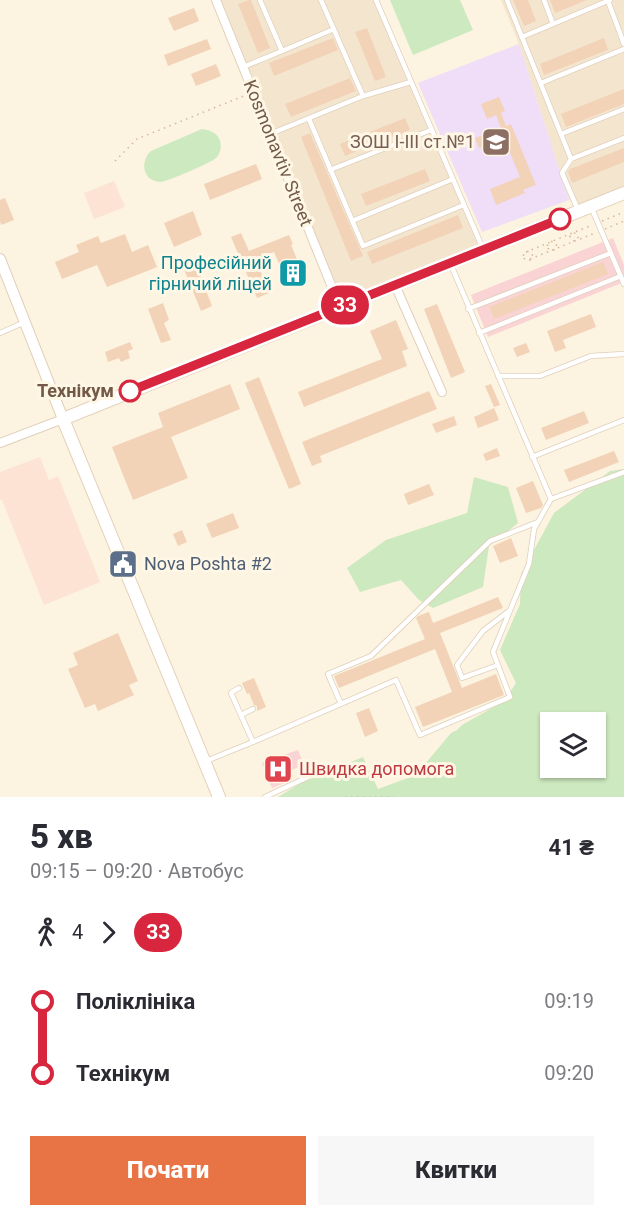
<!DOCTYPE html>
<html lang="uk">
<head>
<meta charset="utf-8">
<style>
	body { margin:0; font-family:Roboto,sans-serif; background:#f7f7f7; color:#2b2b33; height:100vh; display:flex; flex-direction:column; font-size:22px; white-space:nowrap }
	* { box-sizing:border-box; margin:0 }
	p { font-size:20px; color:#7c7c81 }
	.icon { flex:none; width:33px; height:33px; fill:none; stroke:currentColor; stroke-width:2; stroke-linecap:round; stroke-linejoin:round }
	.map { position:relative; height:797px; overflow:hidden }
	.details { display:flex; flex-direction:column; background:#fff; flex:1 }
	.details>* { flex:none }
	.badge { padding:0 12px; border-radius:20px; font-size:21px; line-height:39px }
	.fabs { position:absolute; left:540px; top:712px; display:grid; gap:12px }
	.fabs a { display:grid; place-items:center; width:66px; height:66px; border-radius:0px; background:#fff; box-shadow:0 2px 4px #0004; font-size:30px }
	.map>.badge { position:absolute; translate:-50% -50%; box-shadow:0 0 0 3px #fff }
	.legs { display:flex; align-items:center; gap:9px; height:66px; padding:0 30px; font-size:20px }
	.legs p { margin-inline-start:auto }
	.summary { display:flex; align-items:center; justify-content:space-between; height:102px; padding:0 30px }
	h1 { font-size:33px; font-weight:800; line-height:45px }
	.primary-button { display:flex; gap:12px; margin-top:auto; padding:12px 30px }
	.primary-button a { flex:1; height:69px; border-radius:0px; background:#e87344; color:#fff; font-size:24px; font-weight:800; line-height:69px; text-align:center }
	.primary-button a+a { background:#f7f7f7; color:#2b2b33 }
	ul { padding:0 30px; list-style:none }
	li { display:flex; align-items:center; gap:21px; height:72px; font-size:22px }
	li i { display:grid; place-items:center; width:9px; height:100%; margin:0 8px; background:currentColor }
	li i::after { content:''; width:15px; height:15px; margin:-8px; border:4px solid; border-radius:50%; background:#fff }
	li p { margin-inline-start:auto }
	li:first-child i { background:linear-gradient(#0000 50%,currentColor 0) }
	li:last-child i { background:linear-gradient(currentColor 50%,#0000 0) }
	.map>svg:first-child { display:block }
</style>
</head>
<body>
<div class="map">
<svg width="624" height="797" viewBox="0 0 624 797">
	<rect width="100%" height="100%" fill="#fcf3e0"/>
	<path fill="#f4e5cf" d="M219 0H376L479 247 341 301Z
		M501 0H624V186L579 204 569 200 519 44Z"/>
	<path fill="#fde3d4" d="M114 181 125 207 94 219 84 193Z
		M40 457 49 480 58 476 100 582 44 605 2 500H0V472Z"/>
	<path fill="#f0ddf8" d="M519 44 569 200 482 232 418 83Z"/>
	<path fill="#fad3d5" d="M613 238 624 265V282L488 337 471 295Z
		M298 750 304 765 281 774 285 783 272 788 262 763Z"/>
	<path fill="#cde9bf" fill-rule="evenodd" d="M390 0H460L473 30 413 55Z
		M202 129C210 130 218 133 220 141 222 147 220 154 216 158 211 163 166 182 160 182 142 181 140 161 151 151Z
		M624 469V797H278L301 783 363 757 378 789 416 775 451 733 457 730 462 725 504 701 516 683 500 650 520 604 521 574 554 513 610 471ZM550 723H596V768H550Z
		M474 477 508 487 518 523 489 546 483 587 433 608 419 600 401 580 360 592 347 568 386 540 467 513Z"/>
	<path fill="#f2d3b8" d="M249 0H251L270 48 258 53 238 4Z
		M513 0H528L536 21 524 26Z
		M550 0H587L555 13Z
		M194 8 199 21 174 31 168 18Z
		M367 28 386 77 375 81 355 32Z
		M333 38 338 50 274 76 269 63Z
		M604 38 608 50 544 75 540 64Z
		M207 39 211 49 168 66 164 55Z
		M216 64 221 76 196 86 191 74Z
		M350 78 356 91 291 117 285 104Z
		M624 89V104L566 127 561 114Z
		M499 97 505 111 501 113 506 126 511 124 536 185 523 190 525 193 496 205 490 189 520 177 504 138 479 148 475 138 501 128 496 115 487 119 481 104Z
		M405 118 410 130 345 156 340 144Z
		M310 133 363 256 351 261 301 137Z
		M624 148V162L572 183 568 172 570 169Z
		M256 164 262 179 210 200 204 184Z
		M425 169 430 181 366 206 361 194Z
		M5 198 14 220 1 225 0 221V200Z
		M193 211 202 235 174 247 164 223Z
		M458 215 463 228 372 264 367 252Z
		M241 233 249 251 289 235 293 244 291 245 306 281 289 287 274 252 256 259 269 293 257 298 231 237Z
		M125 234 132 252 148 245 157 267 107 287 97 265 62 279 55 262 79 252 76 245 98 236 101 243Z
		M195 262 212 306 201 311 183 267Z
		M603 262 608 274 494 319 489 307Z
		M163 303 169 320 164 323 171 340 161 343 148 309Z
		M437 304 465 372 451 378 424 309Z
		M591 314 596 327 563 340 566 348 555 352 547 331Z
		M396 320 408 349 402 351 407 366 304 407 298 392 382 359 370 331Z
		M130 342 133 349 128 351 130 358 121 362 119 358 108 362 105 352Z
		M526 343 530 352 517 357 513 348Z
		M259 377 301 484 289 489 245 383Z
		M230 384 240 409 171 437 188 478 133 500 112 447 163 427 158 413Z
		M491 384 500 405 494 407 485 386Z
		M429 391 437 409 320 456 322 462 312 466 302 442Z
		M494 408 499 420 478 428 474 417Z
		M584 411 589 423 546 440 541 428Z
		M454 416 457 425 436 433 432 424Z
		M497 448 500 456 486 461 483 454Z
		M614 451 619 462 569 482 564 470Z
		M533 481 543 505 541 508 526 513 516 488Z
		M429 484 434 495 408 505 404 494Z
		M233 513 239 528 212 538 206 524Z
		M182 530 187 542 178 546 173 534Z
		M511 538 518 556 500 563 493 546Z
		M498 597 503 608 440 633 462 688 496 674 504 695 423 727 415 707 452 692 435 649 339 688 334 676 425 639 416 618 418 616 429 612 433 623Z
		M118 633 138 681 129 685 134 695 98 711 95 704 85 708 68 669 78 665 73 653Z
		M254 678 266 707 257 711V706L254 705 249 693 247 694 242 683Z
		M369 708 378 731 365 737 356 713Z"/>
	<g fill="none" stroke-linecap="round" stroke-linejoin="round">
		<g stroke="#e0d0bc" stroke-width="6">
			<path id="service" d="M376 0 483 249
				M507 0 571 159 562 173 578 210
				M544 0 553 24
				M608 1 624 44
				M522 37 610 0
				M282 51 334 29
				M243 67 282 51 260 0
				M541 83 624 49
				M363 96 411 82
				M309 119 363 246 464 205
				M270 134 363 96 321 0
				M561 134 624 109
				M571 159 624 138
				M330 170 431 130
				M592 209 624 284
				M352 221 453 179
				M451 265 551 499
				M468 309 611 253
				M0 333 25 322
				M479 333 621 276
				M498 376H540L591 356 624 354
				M532 457 624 420
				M498 665 462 678 457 665 483 631 509 611
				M239 688 232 692 231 693 253 742
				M341 704 328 674 371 656 490 541 538 522
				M241 715 253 709
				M206 761 253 742 396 680 420 735 510 697 493 652 529 564 534 529 551 499 624 472
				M265 797 308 777"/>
		</g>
		<g stroke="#e0d0bc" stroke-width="10">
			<path id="minor" d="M216 0 340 307
				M395 285 442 392
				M0 443 63 419"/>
		</g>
		<g stroke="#e0d0bc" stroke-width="12">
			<path id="tertiary" d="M0 259 63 419"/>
		</g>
		<g stroke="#e5d1ba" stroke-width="14">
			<path id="secondary" d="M219 797 63 419 624 193"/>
		</g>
		<path stroke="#d6b69b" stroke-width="1.5" stroke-dasharray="1.5 4.5" stroke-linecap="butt" d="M115 161 137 139 246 95
			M602 221 624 212
			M605 229 624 221
			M570 237a4 4 0 1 1 8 0a4 4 0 1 1-8 0Z
			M547.5 246a4.5 4.5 0 1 1 9 0a4.5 4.5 0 1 1-9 0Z
			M523.5 256a4.5 4.5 0 1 1 9 0a4.5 4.5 0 1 1-9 0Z
			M526 252 592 225
			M530 259 595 233
			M345 797H394"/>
		<use href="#service" stroke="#fff" stroke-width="4.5"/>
		<use href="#minor" stroke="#fff" stroke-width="8"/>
		<use href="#tertiary" stroke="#fff" stroke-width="10"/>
		<use href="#secondary" stroke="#fff" stroke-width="12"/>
	</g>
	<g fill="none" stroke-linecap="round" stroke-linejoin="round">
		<g stroke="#fff" stroke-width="14">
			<path id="line-1" d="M130 391 560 219"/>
		</g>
		<use href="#line-1" stroke="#d7263d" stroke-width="9"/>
	</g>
	<defs>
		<g id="school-square" transform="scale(1.5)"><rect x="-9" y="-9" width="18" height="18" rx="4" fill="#8d6e63" stroke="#fff7e6"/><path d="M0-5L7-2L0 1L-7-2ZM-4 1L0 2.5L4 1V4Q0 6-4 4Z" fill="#fff"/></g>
		<g id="building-square" transform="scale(1.5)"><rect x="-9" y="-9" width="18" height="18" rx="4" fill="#0f9aa8" stroke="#fff7e6"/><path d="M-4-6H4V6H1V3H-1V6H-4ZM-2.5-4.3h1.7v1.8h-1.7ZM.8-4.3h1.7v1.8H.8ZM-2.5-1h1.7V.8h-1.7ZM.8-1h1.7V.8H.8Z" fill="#fff"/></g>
		<g id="civic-square" transform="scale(1.5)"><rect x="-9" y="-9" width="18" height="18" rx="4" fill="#5c6f8a" stroke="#fff7e6"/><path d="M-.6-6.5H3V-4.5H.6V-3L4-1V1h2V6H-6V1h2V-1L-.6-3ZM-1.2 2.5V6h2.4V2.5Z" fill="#fff"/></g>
		<g id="hospital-square" transform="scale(1.5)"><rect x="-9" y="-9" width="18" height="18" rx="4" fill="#e0444e" stroke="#fff7e6"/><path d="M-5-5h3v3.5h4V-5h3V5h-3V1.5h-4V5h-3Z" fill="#fff"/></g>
	</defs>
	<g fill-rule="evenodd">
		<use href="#school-square" x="496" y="142"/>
		<use href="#building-square" x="293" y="273"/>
		<use href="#civic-square" x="123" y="564"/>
		<use href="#hospital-square" x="278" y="769"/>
	</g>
	<g fill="#fff" stroke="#d7263d" stroke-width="3">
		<circle cx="560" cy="219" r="10"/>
		<circle cx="130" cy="391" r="10"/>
	</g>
	<g text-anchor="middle" stroke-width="6" stroke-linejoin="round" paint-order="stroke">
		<g font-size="18" fill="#785e54" stroke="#fff7e6" text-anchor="end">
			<text x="475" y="148">ЗОШ I-III ст.№1</text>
		</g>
		<g font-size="18" fill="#735a48" stroke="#fff7e6">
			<text transform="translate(278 153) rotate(68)" y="6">Kosmonavtiv Street</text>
		</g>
		<g font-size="18" fill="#0d838f" stroke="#fff7e6" text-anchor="end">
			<text x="272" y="269">Професійний<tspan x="272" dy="21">гірничий ліцей</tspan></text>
		</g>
		<g font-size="18" font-weight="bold" fill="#735a48" stroke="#fff7e6" text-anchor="end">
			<text x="114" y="397">Технікум</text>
		</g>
		<g font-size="18" fill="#4e5e75" stroke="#fff7e6" text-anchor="start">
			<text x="144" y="570">Nova Poshta #2</text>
		</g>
		<g font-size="18" fill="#be3a42" stroke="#fff7e6" text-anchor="start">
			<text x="299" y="775">Швидка допомога</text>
		</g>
	</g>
</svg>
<div class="fabs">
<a><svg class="icon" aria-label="layers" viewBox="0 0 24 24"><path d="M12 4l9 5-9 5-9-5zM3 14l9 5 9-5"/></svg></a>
</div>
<b class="badge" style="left:345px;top:305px;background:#d7263d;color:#fff">33</b>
</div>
<section class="details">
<div class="summary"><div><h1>5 хв</h1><p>09:15 – 09:20 · Автобус</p></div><b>41 ₴</b></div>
<div class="legs"><svg class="icon" aria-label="walk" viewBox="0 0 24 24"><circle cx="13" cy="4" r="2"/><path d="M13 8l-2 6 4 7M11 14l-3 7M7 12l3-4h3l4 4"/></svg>4<svg class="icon" aria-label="forward" viewBox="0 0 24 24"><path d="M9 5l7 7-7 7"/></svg><b class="badge" style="background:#d7263d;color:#fff">33</b></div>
<ul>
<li><i style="color:#d7263d"></i><b>Поліклініка</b><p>09:19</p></li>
<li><i style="color:#d7263d"></i><b>Технікум</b><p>09:20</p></li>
</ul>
<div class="primary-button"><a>Почати</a><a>Квитки</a></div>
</section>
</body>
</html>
